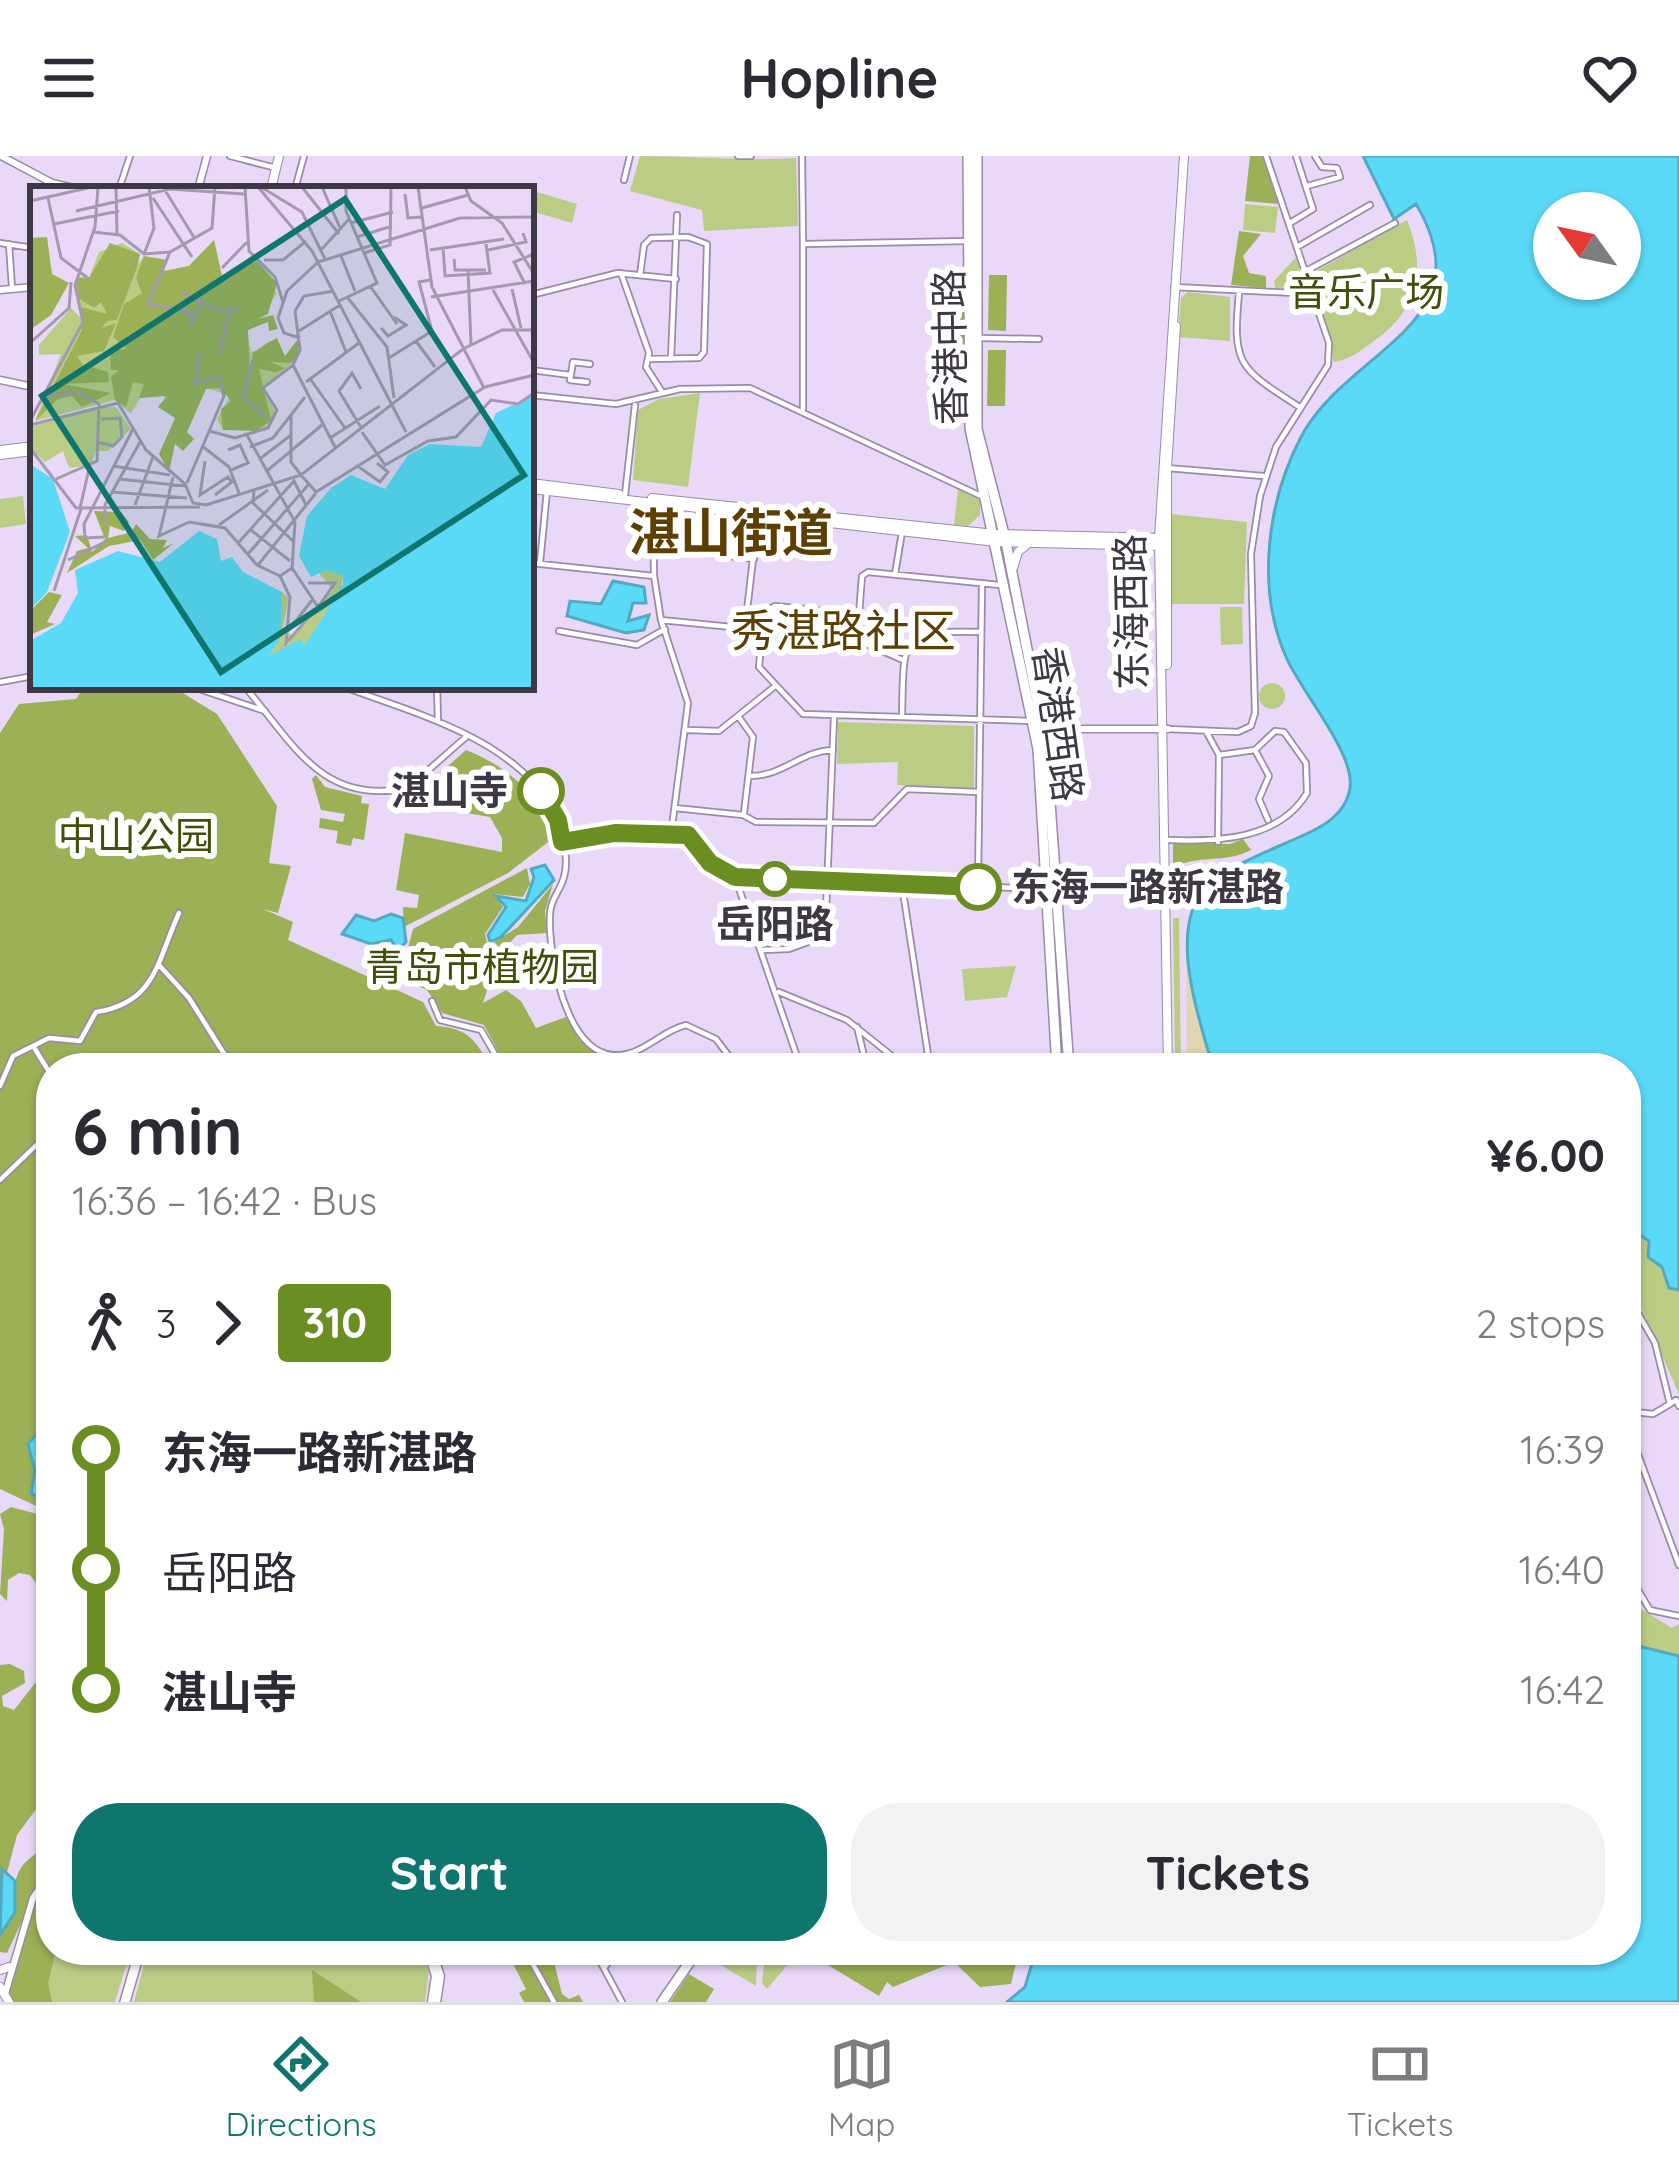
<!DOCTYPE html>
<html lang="en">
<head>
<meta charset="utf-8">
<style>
	body { margin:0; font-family:Quicksand,"Noto Sans SC",sans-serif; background:#f2f2f3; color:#2b2b33; height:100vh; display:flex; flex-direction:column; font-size:45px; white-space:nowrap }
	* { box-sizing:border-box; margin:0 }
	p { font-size:39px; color:#7c7c81 }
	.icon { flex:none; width:66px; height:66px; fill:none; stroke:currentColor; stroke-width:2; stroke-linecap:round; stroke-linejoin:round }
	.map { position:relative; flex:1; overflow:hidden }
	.side { position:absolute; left:36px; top:897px; width:1605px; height:912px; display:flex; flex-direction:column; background:#fff; border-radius:48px; box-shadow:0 3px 9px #0004 }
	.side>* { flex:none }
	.badge { padding:0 24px; border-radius:9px; font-size:42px; line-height:78px }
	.needle { width:78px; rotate:303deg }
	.tools { position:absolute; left:1533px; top:36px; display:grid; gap:24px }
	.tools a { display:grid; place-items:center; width:108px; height:108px; border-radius:50%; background:#fff; box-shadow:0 3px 9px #0004; font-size:60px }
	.map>.badge { position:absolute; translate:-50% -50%; box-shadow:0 0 0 6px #fff }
	.legs { display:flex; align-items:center; gap:18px; height:132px; padding:0 36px; font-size:39px }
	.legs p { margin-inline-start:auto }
	.summary { display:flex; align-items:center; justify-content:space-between; height:204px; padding:0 36px }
	h1 { font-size:66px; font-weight:800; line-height:90px }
	.cta { display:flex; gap:24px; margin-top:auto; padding:24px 36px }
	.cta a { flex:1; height:138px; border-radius:48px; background:#0f766e; color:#fff; font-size:48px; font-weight:800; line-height:138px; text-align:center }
	.cta a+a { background:#f2f2f3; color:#2b2b33 }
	ul { padding:0 36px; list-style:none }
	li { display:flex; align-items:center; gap:42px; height:120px; font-size:45px }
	li i { display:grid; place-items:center; width:18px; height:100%; margin:0 15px; background:currentColor }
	li i::after { content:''; width:30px; height:30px; margin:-15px; border:9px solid; border-radius:50%; background:#fff }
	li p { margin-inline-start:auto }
	li:first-child i { background:linear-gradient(#0000 50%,currentColor 0) }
	li:last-child i { background:linear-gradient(currentColor 50%,#0000 0) }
	header { display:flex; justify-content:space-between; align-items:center; height:156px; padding:0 36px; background:#fff; font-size:54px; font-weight:800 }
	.dock { display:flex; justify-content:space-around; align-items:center; height:168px; border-top:3px solid #e1e1e2; background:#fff; font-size:33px; color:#7c7c81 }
	.dock a { display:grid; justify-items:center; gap:6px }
	.dock .on { color:#0f766e }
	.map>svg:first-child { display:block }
</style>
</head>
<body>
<header><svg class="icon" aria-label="menu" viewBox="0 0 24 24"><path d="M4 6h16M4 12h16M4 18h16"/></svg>Hopline<svg class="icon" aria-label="heart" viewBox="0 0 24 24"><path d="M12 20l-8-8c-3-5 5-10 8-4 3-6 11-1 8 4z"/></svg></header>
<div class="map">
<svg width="1679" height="1846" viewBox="0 0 1679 1846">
	<rect width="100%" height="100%" fill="#ead8f9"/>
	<path fill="#bbcd85" d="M640 0C694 0 742 5 796 2L798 70 704 75 702 54 630 35Z
		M534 35 577 48 572 67 531 55Z
		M1245 48 1278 51 1275 77 1243 74Z
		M1407 64C1427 114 1418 154 1374 185 1360 195 1350 204 1333 206 1334 178 1311 134 1318 114Z
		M1297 100 1303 131 1275 132 1274 125Z
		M1188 136 1230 141V185L1178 181 1181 142Z
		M700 237 688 331 633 324 638 254 659 243Z
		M958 333 980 344V359L968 370 954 369Z
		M23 340 26 368 0 372V343Z
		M1171 358 1247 366 1244 448H1172Z
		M1220 451H1242L1243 488 1221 489Z
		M1259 540a13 13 0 1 1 26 0a13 13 0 1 1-26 0Z
		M838 566 974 570V632L897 629 898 606 837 608Z
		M1173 762H1179L1181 912H1175Z
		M1016 810 1007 841 965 845 962 813Z
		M1626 1070 1649 1085 1669 1132 1679 1134V1238L1626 1117Z
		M1626 1444 1672 1472 1679 1468V1500L1626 1487Z
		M51 1794H131L115 1846H12Z
		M148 1794H419L429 1815 425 1846H134Z
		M707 1794H737L757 1806 756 1830 704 1799Z
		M766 1794H800L767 1833 762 1827Z"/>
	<path fill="#9cb056" d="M1250 0H1263L1278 48 1245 45Z
		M1239 75 1261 78 1243 100 1249 117 1266 120V132L1231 129Z
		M989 119H1007L1006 175 988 174Z
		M958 130H964L965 204H951Z
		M988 194H1006L1005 250H987Z
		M84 531H173L217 558 277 650 269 707 291 710 278 757 263 753 293 766 288 784 423 846 436 870C468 872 476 884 491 912H51V1357L0 1333V577L19 548 76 543Z
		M466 594C509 611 538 638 556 680L508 717 404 771 403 751 417 752 419 739 396 734 405 677 502 696V682L490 661 461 656 454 621 447 611Z
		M316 619 325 631 362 640 361 647 369 648 364 684 353 682 351 690 336 687 338 675 319 672 320 662 343 666 345 658 321 654 312 623Z
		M1243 683 1251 694C1225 708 1197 698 1173 712V688H1230Z
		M527 712 530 728 523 741 494 738 503 751 485 778 488 790 518 771 553 728 545 755 547 777 517 779 498 800 483 847 506 834 521 845 536 872 566 861C581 884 597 906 628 903L629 912H507L484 869 442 857 427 834 400 822 413 773Z
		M11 1351 45 1360 51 1373V1448L30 1419 19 1417 8 1424 7 1445 0 1438 4 1373 0 1358Z
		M10 1508 24 1515 25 1527 2 1540 3 1550 14 1554 36 1526 51 1518V1633L17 1679 6 1720 15 1731C17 1705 34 1701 51 1686V1794H56L48 1827 52 1846H12L8 1836 33 1742 7 1797 0 1796V1509Z
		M506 1794H536L553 1802 562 1838 569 1843 579 1839 583 1846H524L519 1837 526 1833Z
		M815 1794H1018V1798L1011 1828 980 1831 954 1806 893 1831 887 1826 879 1840 810 1798Z
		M312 1814 361 1846H314Z
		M689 1818 714 1833 706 1846H670Z"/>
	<path fill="#e0d6b2" d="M1186 775 1197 864 1213 912H1187Z"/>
	<path fill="#5bdaf8" stroke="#52a9c2" stroke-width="3" fill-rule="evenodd" d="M1363 0H1679V1134L1669 1132 1662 1111 1648 1101 1649 1085 1626 1070V912H1213C1200 864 1165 769 1208 730 1233 707 1274 693 1304 679 1324 670 1343 659 1349 637 1360 602 1302 538 1286 501 1256 432 1267 346 1301 281 1347 193 1488 169 1416 48L1394 63ZM1554 57H1620V123H1554Z
		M613 425 644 431 646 447H633L628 465 649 459 644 474 626 477 567 460 570 445 601 448Z
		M545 709 554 724 501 781 490 786 488 779 506 751 496 740 526 745 534 721 531 713Z
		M391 758 403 762 406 786 398 794 391 784 371 788 342 778 356 759 374 765Z
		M51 1237V1349H48L31 1337 35 1315 28 1288 43 1271Z
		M1626 1487 1679 1500V1846H1007L1025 1831 1036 1794H1626Z
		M2 1713 15 1725V1756L0 1779Z"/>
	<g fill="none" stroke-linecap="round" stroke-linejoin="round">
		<g stroke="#9b8aa9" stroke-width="8">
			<path id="minor" d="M230 0 276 12
				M738 0H751
				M802 0 803 88
				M624 24 630 0
				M1307 30 1340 21 1337 12 1322 11 1315 0
				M119 33 130 0
				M295 33 304 0
				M1290 67 1313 53 1296 0
				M0 87 33 92
				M9 88 12 131
				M1297 91 1370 49
				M1306 115 1395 67
				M621 117 649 197 646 211 662 236
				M640 119 644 89 651 82 688 81 707 88 704 196 699 202 649 203
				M1174 131 1312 138
				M1239 137C1232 209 1239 212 1298 250
				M531 139 618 117 676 123
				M979 182 1039 183
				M671 203 677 59
				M531 214 570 219
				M587 226 570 224 573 206 590 208
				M531 239 616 248 680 233 750 232 981 340
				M803 253V88L969 85
				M1167 312 1263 320
				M625 339 635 249
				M653 349 654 420 661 464 688 547 671 678
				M654 391 754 403
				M531 407 654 420
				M540 407 547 335
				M895 418 902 376
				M855 458 775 450 764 456 759 511 803 558 1033 565
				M661 464 762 474
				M745 472 758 359
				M559 475 637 489 665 473
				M903 504 857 484 862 420 868 416 1000 429
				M0 526 33 520
				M193 531 265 555
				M245 531C294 588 322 650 408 632L466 581
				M344 531C412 556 506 581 548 645 561 664 571 702 563 724 559 736 550 745 550 758 548 796 564 893 612 899 641 902 660 875 686 869L716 883 738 912
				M437 531 438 565
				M738 560 753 581 744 657
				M902 560C904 480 898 474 981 476
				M1168 573 1238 576 1251 570 1255 557 1251 398 1260 340 1276 291 1328 209 1329 187 1266 0
				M687 574 719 575 774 531
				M1206 575 1219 599 1218 686
				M1255 594 1269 620 1259 643 1268 664
				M750 620C784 620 800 595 833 594
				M675 652 743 659 756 666 874 667 907 633 979 636
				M1169 684C1216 686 1279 684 1307 637L1306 607 1284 576 1275 575 1255 594 1219 599
				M562 686 615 677 688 679 710 707 735 721 1046 733
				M735 721 801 912
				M978 728 982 428
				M902 729 930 912
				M763 794 789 793 825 780 834 561
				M159 809 189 842 233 912
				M779 836 847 864 907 912
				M432 845 440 864 481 874 503 912
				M857 871 867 912
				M35 893 51 919
				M0 930 13 900 49 882 80 885 96 856C156 847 157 805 179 757
				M0 1024 51 975
				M1626 1136 1655 1187 1670 1248 1653 1258 1626 1255
				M1670 1248 1676 1244 1679 1250
				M1626 1266 1679 1409
				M1626 1414 1650 1454 1679 1460
				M525 1794 554 1846
				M594 1794 622 1846
				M604 1812 618 1794"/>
		</g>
		<g stroke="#9b8aa9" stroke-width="9">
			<path id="tertiary" d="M1 0 52 27 78 33
				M198 33 207 0
				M0 134 33 131
				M0 224 33 231
				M1044 573H1168
				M427 1794 435 1820 431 1846
				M432 1794 441 1820 437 1846
				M5 1838 33 1742 51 1716"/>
		</g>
		<g stroke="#9b8aa9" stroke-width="10">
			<path id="secondary" d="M271 33 279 0
				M0 294 33 290
				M0 299 33 295
				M531 327 619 338
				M531 333 996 386 1162 390
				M652 342 995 378 1163 382
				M1013 412 1018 396 1030 386
				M1167 509V312L1176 170
				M1168 912 1159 382 1184 0
				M0 1814 9 1811
				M0 1831 9 1846"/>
		</g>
		<g stroke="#9b8aa9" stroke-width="12">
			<path id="primary" d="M968 0 970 272 1038 593 1057 912
				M977 0V273L1006 386 1046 590 1069 912
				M125 1846 140 1794
				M662 1846 698 1794"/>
		</g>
		<use href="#minor" stroke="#fff" stroke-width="4.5"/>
		<use href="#tertiary" stroke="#fff" stroke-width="6"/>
		<use href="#secondary" stroke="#fff" stroke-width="8"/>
		<use href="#primary" stroke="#fff" stroke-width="9"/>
	</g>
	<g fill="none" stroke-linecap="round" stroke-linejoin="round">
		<g stroke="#fff" stroke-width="27">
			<path id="line-1" d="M541 635 558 664 562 686 615 677 688 679 710 707 735 721 978 731"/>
		</g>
		<use href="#line-1" stroke="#6b8e23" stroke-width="18"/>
	</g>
	<g fill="#fff" stroke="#6b8e23" stroke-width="6">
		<circle cx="541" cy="635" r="21"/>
		<circle cx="775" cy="723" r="15"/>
		<circle cx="978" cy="731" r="21"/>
	</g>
	<g text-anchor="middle" stroke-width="12" stroke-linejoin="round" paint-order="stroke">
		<g font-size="39" fill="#424e0a" stroke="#fff">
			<text x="1366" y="150">音乐广场</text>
			<text x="136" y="694">中山公园</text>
			<text x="482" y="825">青岛市植物园</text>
		</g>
		<g font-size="39" fill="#3e3744" stroke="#fff">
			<text transform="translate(950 191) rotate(-91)" y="14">香港中路</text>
			<text transform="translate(1131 456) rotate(-91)" y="14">东海西路</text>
			<text transform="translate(1058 568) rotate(82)" y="14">香港西路</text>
		</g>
		<g font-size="39" font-weight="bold" fill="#3e3744" stroke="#fff" text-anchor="end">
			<text x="508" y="649">湛山寺</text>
			<text x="1011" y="745" text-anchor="start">东海一路新湛路</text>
			<text x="775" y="782" text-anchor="middle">岳阳路</text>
		</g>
		<g font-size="45" fill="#5d3f03" stroke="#fff">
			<text x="843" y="491">秀湛路社区</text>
		</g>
		<g font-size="51" font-weight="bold" fill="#5d3f03" stroke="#fff">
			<text x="731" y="395">湛山街道</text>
		</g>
	</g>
	<g transform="translate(30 30)">
		<rect width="504" height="504" fill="#ead8f9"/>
		<path d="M184 54 192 90 227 75 247 108 217 145 221 166 232 163 261 178 232 203 246 226 235 242 193 244 187 233 200 210 177 202 141 220 131 207 110 212 101 228 85 214 5 235 31 168 9 169V159L41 122 50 131 45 103 59 92 69 66 92 57 110 68 108 78 114 70 135 85 159 80ZM71 221H86L101 243 78 265H66L61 279 39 282 33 265 15 276 1 262 0 241ZM297 383 313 390 310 412 274 460 238 470 252 406 259 412 252 444 262 449 303 404 289 387 281 391Z" fill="#bbcd85"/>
		<path d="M17 51 22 88 39 97 21 129 0 144V52ZM184 54 192 90 227 75 247 97 238 128 228 133 243 129 248 143 239 145 238 136 218 144 220 194 223 167 237 157 247 152 255 170 268 153V170L263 177 240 176 255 182 246 186 229 183 241 234 227 245 193 244 191 223 201 215 190 202 176 203 157 246 164 253 153 265 145 258 139 286 129 268 145 232 128 221 137 210 109 212 114 198 103 196 96 221 85 214 81 191 89 184H81L80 164 97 163 83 151 94 118 112 107 106 92 114 70 137 74 134 85 159 80ZM80 57 110 68 107 81 87 134 78 135 71 142 86 137 74 165 47 170 55 182 67 173 62 181 78 186 79 196 33 198 81 207 52 221 42 210 28 213 5 235 52 144 51 121 77 128 71 116 64 122 48 112 46 91 59 92ZM64 325 91 326 99 336 94 345 80 340 78 352 102 346 106 338 120 353 137 354 133 362 144 357 123 374 110 354 79 360 37 387 47 365 58 362 45 350 57 349 62 366 75 353ZM19 406 32 409 17 436 25 438 0 449V425Z" fill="#9cb056"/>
		<path d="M504 209V503H0V455L31 437 48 407 45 384 88 365 130 376 169 345 187 353 191 375 202 371 213 386 252 406 250 454 238 470 271 453 274 460 313 399V390L297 384 281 391 269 370 277 330 301 302 321 289 355 303 378 269 400 258 451 261 466 227ZM0 278 23 293 40 346 17 406 0 424Z" fill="#5bdaf8"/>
		<path fill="none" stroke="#a598b1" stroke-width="3" d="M86 1 87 48M133 1 165 53M215 1 219 65 245 91 253 116M228 1 282 65 376 246M231 1 272 26 295 73M272 1 309 48M292 1 311 44M388 1 402 101 454 202M435 1 441 15 472 37 504 88M375 8 378 32 391 31M18 12 31 72 59 93M123 12 162 71M0 15 62 1M392 22 438 9M46 25 140 3 214 8M321 37 363 26M24 38 89 25M63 46 90 49 114 68 140 66 182 42 185 1M327 51 362 40M413 61 415 90 460 87 456 58M292 63 319 33M400 64 474 53M458 64 496 56 493 47M140 66 118 118 161 126V138L173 114M334 67 360 59 361 1M114 68 124 42 119 1M311 70 325 105M424 73 425 84H456M234 74H253L276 55M288 76 430 32 504 31M192 82 217 56M438 84 441 158M495 98 484 76 504 68M340 100 367 138M482 103 491 142M463 104 504 177M152 106 190 125 210 123M317 111 357 161 364 212M401 111 504 95M309 115 347 97 316 25V1M265 125 274 110 304 105M300 125 316 166M351 142 358 150 376 139 364 131M269 145 310 119M270 152 254 147 248 132 257 105 287 77M386 155 402 145 389 96 400 94M0 157 39 122 41 96M189 169 199 126M359 172 386 155 405 181M223 174 213 210 234 230M263 179 306 263M263 179 270 164 265 125M281 194 315 242M276 196 329 157M331 203 322 187 309 205 332 243M14 210 48 206 69 218 67 275 26 293M261 230V276L271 289M0 235 53 136 45 99 65 41 68 1M0 239 88 217 116 264 155 298 163 317 176 319 271 289 433 163 472 144H504M179 245 205 252 238 242 247 224 233 202 263 179M332 246 355 279 398 255 426 251 461 214 488 218 504 207M217 249 265 336 262 382 250 390M300 252 350 220M68 256 83 260 92 251 90 232 71 233M172 260 199 281 209 307M220 261 243 252 275 211M0 262 46 322 170 321M198 264 210 259 218 277 201 284M231 272 261 249M175 275 170 309 198 291 202 296 185 309M83 280 140 289M329 281 350 296 358 286 347 277M238 284 292 239M271 289 286 306 455 201 504 189M143 291 129 350 159 336M89 293 155 300M157 297 194 210 189 191 165 198 170 167M224 304 223 317 263 355M82 306 157 312M105 319 123 271M50 322 59 283M159 336 195 342 227 379 250 390M75 338V319L110 256M189 339 238 304M221 344 260 375M74 351 55 352 54 338 103 243M209 356 264 295 276 319M218 368 278 299M38 374 77 355M228 379 286 307M262 382 288 421 305 397H278M250 390 260 411 256 457 288 421M24 405 51 323M257 446 283 413"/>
		<path fill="#0f766e" fill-opacity="0.15" stroke="#0f766e" stroke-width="6" d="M315 13 494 289 191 486 12 210Z"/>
		<rect width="504" height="504" fill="none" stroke="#3e3744" stroke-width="6"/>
	</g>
</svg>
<div class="tools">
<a><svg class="needle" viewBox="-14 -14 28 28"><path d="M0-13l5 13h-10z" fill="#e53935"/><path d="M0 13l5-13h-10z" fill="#7c7c81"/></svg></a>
</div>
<section class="side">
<div class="summary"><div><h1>6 min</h1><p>16:36 – 16:42 · Bus</p></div><b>¥6.00</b></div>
<div class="legs"><svg class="icon" aria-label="walk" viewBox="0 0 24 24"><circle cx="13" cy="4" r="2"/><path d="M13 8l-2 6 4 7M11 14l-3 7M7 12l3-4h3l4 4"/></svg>3<svg class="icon" aria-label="forward" viewBox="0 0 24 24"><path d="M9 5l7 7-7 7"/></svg><b class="badge" style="background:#6b8e23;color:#fff">310</b><p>2 stops</p></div>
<ul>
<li><i style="color:#6b8e23"></i><b>东海一路新湛路</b><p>16:39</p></li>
<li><i style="color:#6b8e23"></i><span>岳阳路</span><p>16:40</p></li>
<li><i style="color:#6b8e23"></i><b>湛山寺</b><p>16:42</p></li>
</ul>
<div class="cta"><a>Start</a><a>Tickets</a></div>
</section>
</div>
<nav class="dock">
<a class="on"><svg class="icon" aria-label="directions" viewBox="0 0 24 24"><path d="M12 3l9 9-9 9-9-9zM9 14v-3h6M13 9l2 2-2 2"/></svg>Directions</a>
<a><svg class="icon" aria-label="map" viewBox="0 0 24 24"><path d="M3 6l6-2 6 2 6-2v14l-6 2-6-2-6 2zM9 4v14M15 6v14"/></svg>Map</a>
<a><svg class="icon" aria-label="tickets" viewBox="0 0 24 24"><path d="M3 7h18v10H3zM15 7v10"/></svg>Tickets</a>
</nav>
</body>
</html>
